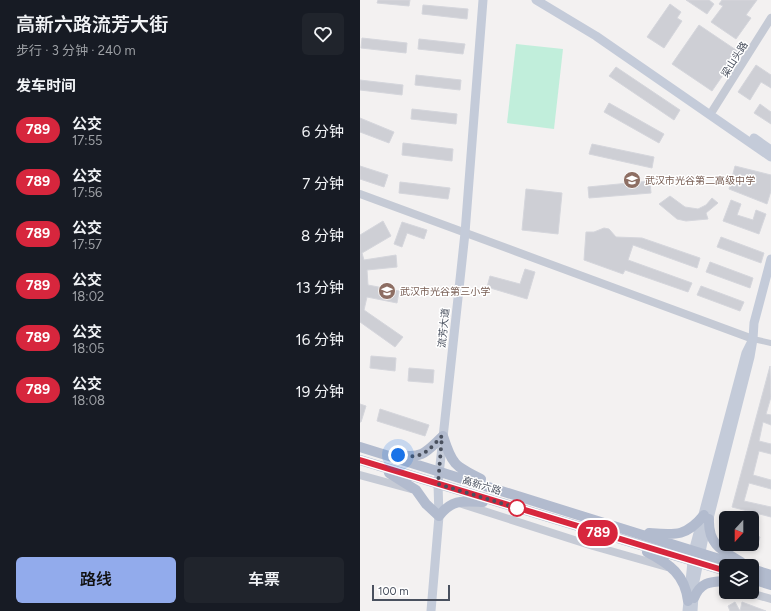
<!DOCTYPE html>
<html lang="zh">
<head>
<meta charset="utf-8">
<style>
	body { margin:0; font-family:Figtree,"Noto Sans SC",sans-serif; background:#20242c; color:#f1f3f6; height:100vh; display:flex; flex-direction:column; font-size:15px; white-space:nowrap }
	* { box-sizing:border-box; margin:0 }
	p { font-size:13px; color:#9ea1a6 }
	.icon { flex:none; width:22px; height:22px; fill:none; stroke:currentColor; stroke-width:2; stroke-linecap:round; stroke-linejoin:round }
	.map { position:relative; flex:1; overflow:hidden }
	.side { display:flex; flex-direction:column; background:#171b24; width:360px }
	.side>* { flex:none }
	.badge { padding:0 8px; border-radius:13px; font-size:14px; line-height:26px }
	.needle { width:26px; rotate:201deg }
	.tools { position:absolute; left:359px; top:511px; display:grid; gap:8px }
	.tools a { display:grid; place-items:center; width:40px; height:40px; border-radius:6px; background:#171b24; box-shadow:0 2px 6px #0003; font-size:20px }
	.scale { position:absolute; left:12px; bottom:10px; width:78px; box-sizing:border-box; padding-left:4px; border:2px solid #49505e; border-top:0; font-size:11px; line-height:14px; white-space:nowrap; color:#49505e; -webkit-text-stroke:3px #fff; paint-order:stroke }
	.you { position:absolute; width:20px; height:20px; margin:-10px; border:3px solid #fff; border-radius:50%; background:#1a73e8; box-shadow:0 0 0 6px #1a73e833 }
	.map>.badge { position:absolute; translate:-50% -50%; box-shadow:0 0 0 2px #fff }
	h2 { padding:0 16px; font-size:15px; line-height:36px }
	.round { display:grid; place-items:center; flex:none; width:42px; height:42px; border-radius:6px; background:#20242c }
	.headline { display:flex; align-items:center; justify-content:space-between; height:68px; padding:0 16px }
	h1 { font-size:19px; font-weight:600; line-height:30px }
	.action { display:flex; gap:8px; margin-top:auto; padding:8px 16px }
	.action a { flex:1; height:46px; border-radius:6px; background:#92abec; color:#111; font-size:16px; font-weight:600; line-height:46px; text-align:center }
	.action a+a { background:#20242c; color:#f1f3f6 }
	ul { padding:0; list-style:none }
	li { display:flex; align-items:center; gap:12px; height:52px; padding:0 16px }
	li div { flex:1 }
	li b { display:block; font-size:15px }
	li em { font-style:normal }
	li .badge { min-width:44px; font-weight:700; text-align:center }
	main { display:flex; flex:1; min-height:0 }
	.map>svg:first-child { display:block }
</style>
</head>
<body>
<main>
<section class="side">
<div class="headline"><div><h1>高新六路流芳大街</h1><p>步行 · 3 分钟 · 240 m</p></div><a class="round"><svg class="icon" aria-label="heart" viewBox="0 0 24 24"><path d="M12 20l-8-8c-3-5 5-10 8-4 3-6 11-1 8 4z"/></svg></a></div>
<h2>发车时间</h2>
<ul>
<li><span class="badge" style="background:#d7263d;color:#fff">789</span><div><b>公交</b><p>17:55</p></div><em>6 分钟</em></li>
<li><span class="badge" style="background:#d7263d;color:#fff">789</span><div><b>公交</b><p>17:56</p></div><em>7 分钟</em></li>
<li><span class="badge" style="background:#d7263d;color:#fff">789</span><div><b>公交</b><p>17:57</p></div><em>8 分钟</em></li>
<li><span class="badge" style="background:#d7263d;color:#fff">789</span><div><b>公交</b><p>18:02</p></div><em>13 分钟</em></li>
<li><span class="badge" style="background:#d7263d;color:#fff">789</span><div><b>公交</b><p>18:05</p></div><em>16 分钟</em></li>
<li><span class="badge" style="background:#d7263d;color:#fff">789</span><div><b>公交</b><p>18:08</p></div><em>19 分钟</em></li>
</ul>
<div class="action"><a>路线</a><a>车票</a></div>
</section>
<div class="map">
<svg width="411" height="611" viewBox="0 0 411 611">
	<rect width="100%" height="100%" fill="#f3f1f1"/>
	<path fill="#c1eedb" d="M156 44 203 49 194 129 147 123Z"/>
	<path fill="#cecfd5" stroke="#d5d6dc" d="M18 0H50L49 6 17 3Z
		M326 0H349L354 4 347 14Z
		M362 0H397L386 15 391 18 376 39 351 22 363 6 359 4Z
		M310 4 321 12 317 18 322 21 304 48 287 37Z
		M63 5 108 9 107 19 62 14Z
		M339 25 379 52 352 91 312 64Z
		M2 38 47 43 46 53 1 48Z
		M59 39 105 44 103 54 58 49Z
		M396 65 411 75V88L401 82 390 100 378 92Z
		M256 67 320 110 314 120 249 76Z
		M56 75 101 80 100 90 55 85Z
		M0 80 43 85 42 95 0 90Z
		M249 103 304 134 299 143 244 112Z
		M400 104 411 112V124L394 113Z
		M52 109 97 114 96 124 51 119Z
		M0 118 34 132 29 143 0 132Z
		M43 143 93 149 92 161 42 155Z
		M232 144 294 157 292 168 229 154Z
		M0 166 28 175 24 187 0 179Z
		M375 166 411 175V191L407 204 369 189Z
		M290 181 291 193 229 198 228 187Z
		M40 182 90 188 88 199 39 193Z
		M166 189 202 193 198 234 162 230Z
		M310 196 325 207 338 209 346 205 352 198 358 203 346 213 348 219 326 221 317 219 299 204Z
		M371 200 381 204 377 215 393 220 396 210 406 214 399 234 363 221Z
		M23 221 31 236 2 253 4 260 36 255 37 267 7 270 8 285 39 291 37 303 7 297 4 310 43 337 35 347 0 322V235Z
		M42 222 67 230 64 239 47 233 42 247 34 244Z
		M244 228 249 229 256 237 282 238 340 258 337 268 273 245 268 260 332 283 328 292 265 270 263 274 224 260 226 232H234Z
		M361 237 404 253 401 263 357 247Z
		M350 262 393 278 390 288 346 272Z
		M165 269 175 272 167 299 127 287 130 276 160 284Z
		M341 286 384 302 380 311 337 295Z
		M11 356 36 358 35 371 10 368Z
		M410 366 411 397 406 414 411 415V425L403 422 399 441 411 444V454L399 451 393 475 411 480V489L389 483 384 501 411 507V517L372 507Z
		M49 368 74 370 73 383 48 381Z
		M0 404 6 406 1 422H0Z
		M20 409 69 425 65 436 17 421Z
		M392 534 400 537 397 547 392 545Z
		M375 602 380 611 382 602 406 611H370L368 606Z"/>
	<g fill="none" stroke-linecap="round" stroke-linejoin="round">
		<path stroke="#c5cad5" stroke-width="6" d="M393 339 411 343"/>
		<path stroke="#c5cad5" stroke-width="8" d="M353 110 411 18
			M0 194 393 339
			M0 475 51 489
			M102 504 233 546 307 567
			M387 592 411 599"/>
		<path stroke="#c4cbd9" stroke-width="9" d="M176 0 236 36 411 157
			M394 138 411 150
			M393 339 394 323 411 259
			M71 611 79 516 78 484 105 233 123 0
			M327 611 333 552 386 353 393 339 390 357 343 542 335 581 333 611"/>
		<path stroke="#b2bbce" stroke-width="10" d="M0 447 382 566
			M40 455C63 459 67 451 83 436 92 464 94 466 121 479
			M0 460 366 571
			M29 473 56 490 66 504 79 516C92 499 103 501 123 502
			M349 519C348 544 361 550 381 562
			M289 533C315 535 326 537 344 515
			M287 552C310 564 325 575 328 601
			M392 569 411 575
			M392 579 411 585
			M334 598C341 582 349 582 366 581"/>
	</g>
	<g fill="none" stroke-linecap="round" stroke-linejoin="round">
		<g stroke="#fff" stroke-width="9">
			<path id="line" d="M0 460 366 571"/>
		</g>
		<use href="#line" stroke="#d7263d" stroke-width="6"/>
		<path stroke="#49505e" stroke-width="4" stroke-dasharray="0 7.2" d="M38 455C63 459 66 453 82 436L78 484 157 508"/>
	</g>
	<defs>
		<g id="school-disc" transform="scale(0.9)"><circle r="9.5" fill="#8d6e63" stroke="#fff"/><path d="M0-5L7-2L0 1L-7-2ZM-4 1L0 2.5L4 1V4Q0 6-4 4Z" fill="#fff"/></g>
	</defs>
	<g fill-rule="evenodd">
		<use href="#school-disc" x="272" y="180"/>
		<use href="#school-disc" x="27" y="291"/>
	</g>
	<circle fill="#fff" stroke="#d7263d" stroke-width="2" cx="157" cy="508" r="8"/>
	<g text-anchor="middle" stroke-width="3" stroke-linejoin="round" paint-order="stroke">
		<g font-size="10" fill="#49505e" stroke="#fff">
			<text transform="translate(374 59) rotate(-58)" y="4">梁山头路</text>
			<text transform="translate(83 328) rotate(-84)" y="4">流芳大道</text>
			<text transform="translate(122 485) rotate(17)" y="4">高新六路</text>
		</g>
		<g font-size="10" fill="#785e54" stroke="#fff" text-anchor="start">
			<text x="285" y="184">武汉市光谷第二高级中学</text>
			<text x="40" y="295">武汉市光谷第三小学</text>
		</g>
	</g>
</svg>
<div class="tools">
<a><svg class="needle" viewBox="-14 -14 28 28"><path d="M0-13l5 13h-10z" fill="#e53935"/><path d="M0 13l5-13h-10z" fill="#9ea1a6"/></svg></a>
<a><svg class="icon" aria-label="layers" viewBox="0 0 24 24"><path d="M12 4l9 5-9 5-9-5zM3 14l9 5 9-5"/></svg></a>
</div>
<div class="scale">100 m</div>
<div class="you" style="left:38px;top:455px"></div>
<b class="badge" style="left:238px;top:533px;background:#d7263d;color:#fff">789</b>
</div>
</main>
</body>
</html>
